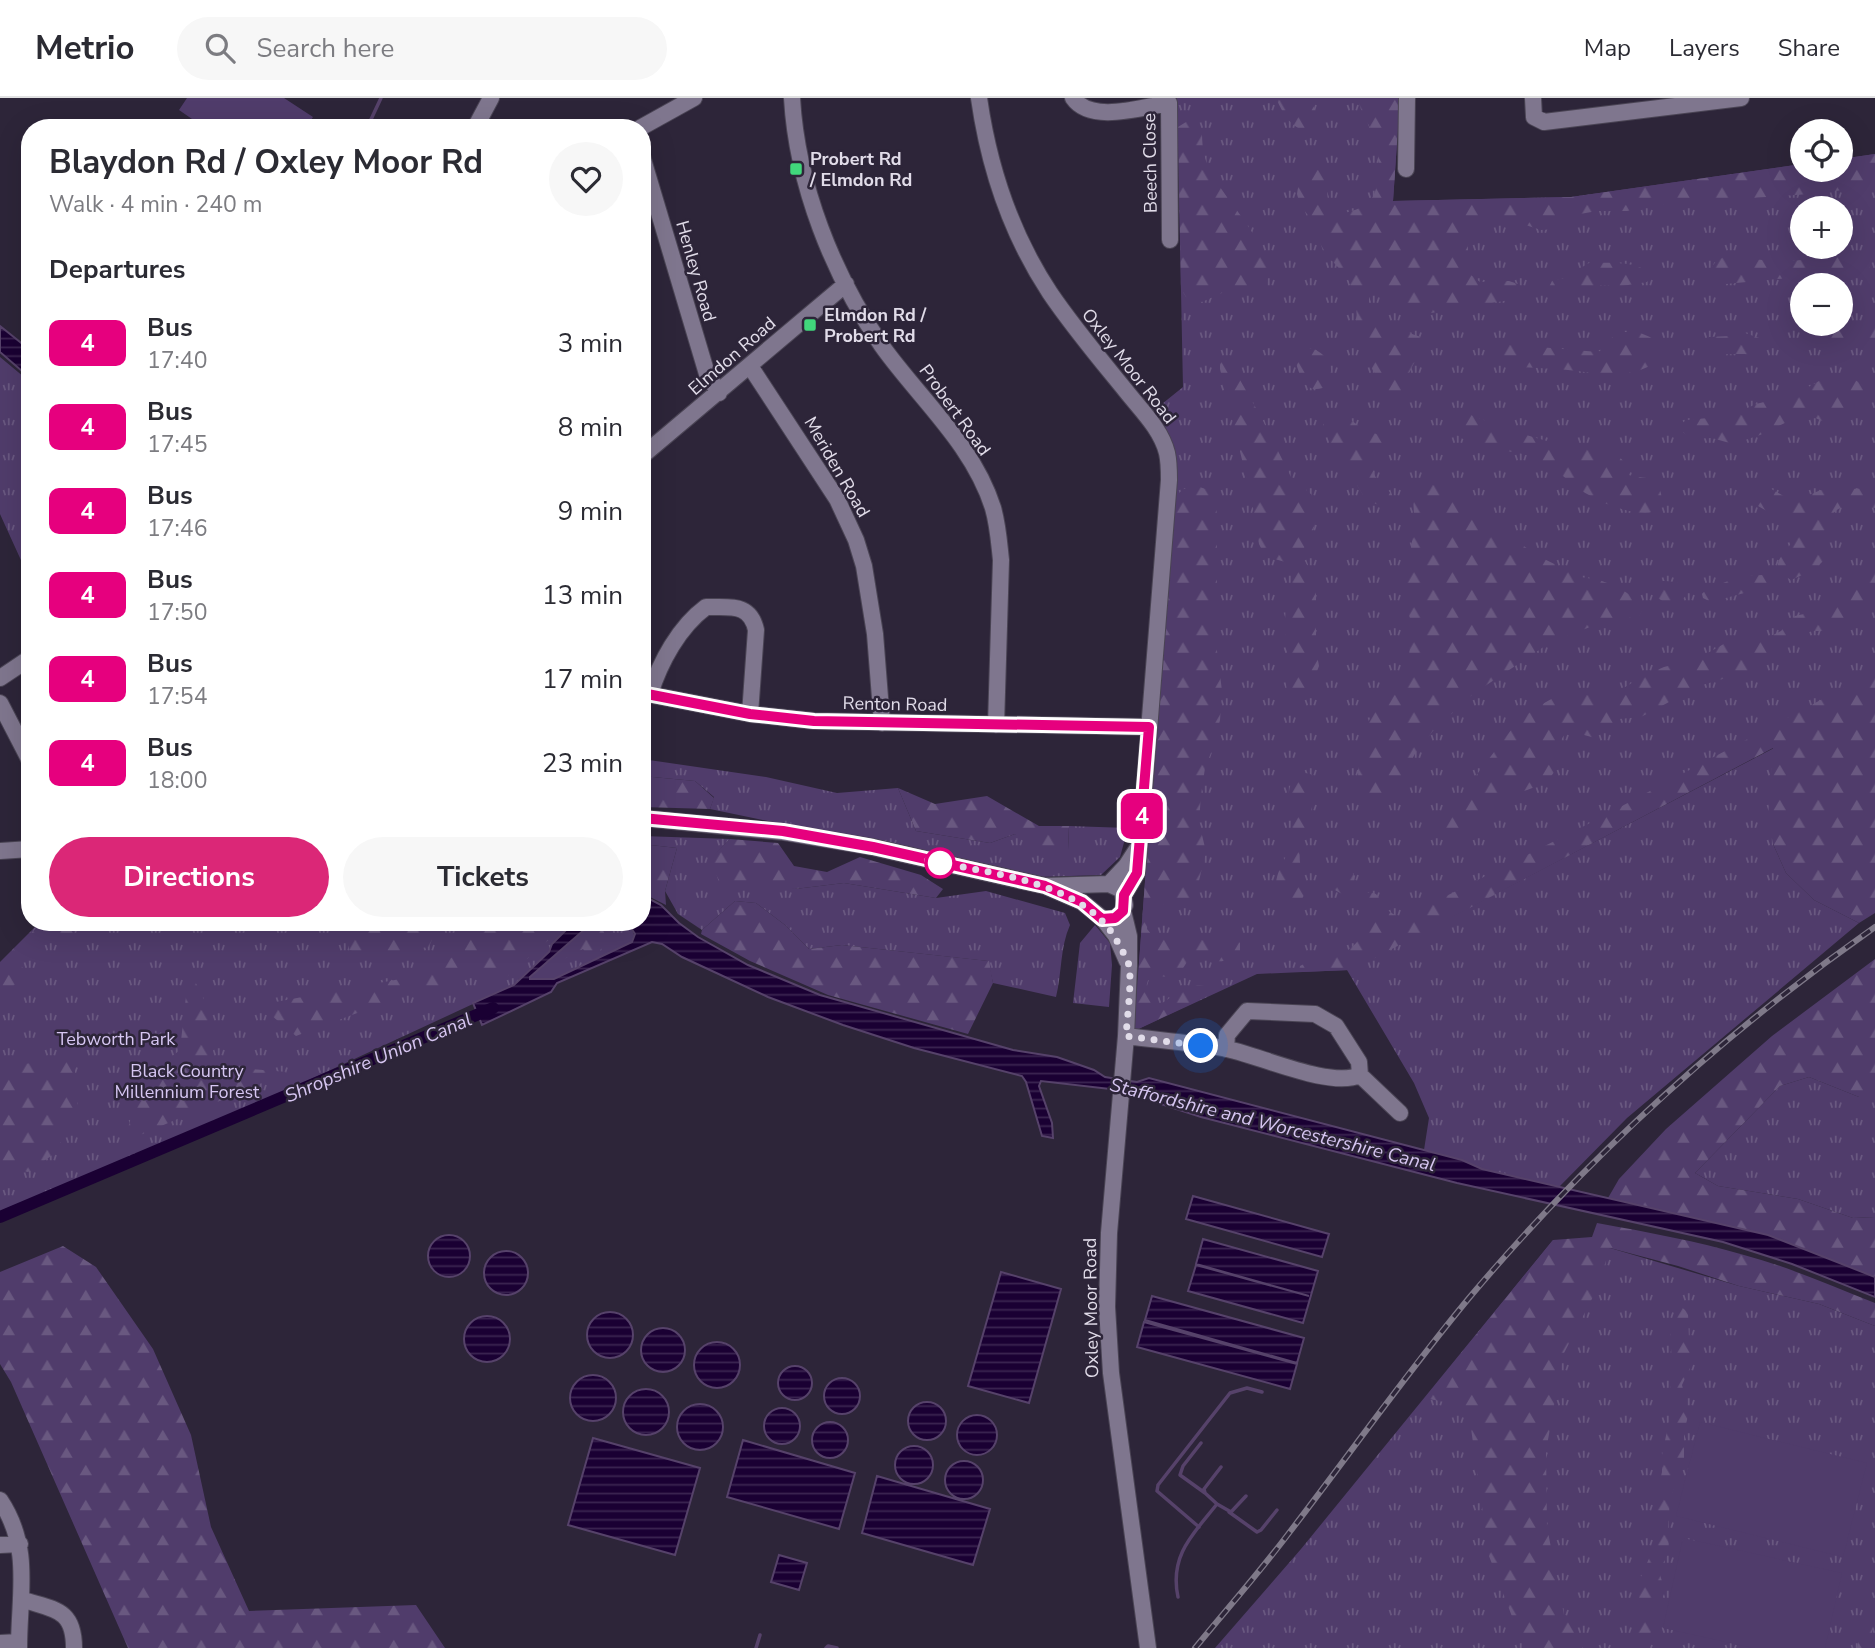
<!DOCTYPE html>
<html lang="en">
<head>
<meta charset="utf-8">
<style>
	body { margin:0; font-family:"Nunito Sans",sans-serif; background:#f7f7f7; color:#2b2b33; height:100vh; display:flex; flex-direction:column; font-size:26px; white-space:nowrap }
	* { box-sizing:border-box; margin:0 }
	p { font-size:23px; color:#7c7c81 }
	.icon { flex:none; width:38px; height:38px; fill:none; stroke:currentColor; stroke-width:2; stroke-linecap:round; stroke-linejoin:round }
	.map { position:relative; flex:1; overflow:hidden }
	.details { position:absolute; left:21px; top:21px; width:630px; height:812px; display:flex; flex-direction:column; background:#fff; border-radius:28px; box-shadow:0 7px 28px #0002 }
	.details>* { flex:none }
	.badge { padding:0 14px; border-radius:10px; font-size:24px; line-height:46px }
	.fabs { position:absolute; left:1790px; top:21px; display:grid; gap:14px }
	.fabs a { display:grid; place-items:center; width:63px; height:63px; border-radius:50%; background:#fff; box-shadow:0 7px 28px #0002; font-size:35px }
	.you { position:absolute; width:35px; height:35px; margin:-18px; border:5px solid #fff; border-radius:50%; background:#1a73e8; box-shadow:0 0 0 10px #1a73e833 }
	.map>.badge { position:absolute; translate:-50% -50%; box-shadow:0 0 0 4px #fff }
	h2 { padding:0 28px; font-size:26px; line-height:63px }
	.round { display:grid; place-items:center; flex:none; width:74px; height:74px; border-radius:37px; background:#f7f7f7 }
	.overview { display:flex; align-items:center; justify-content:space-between; height:119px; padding:0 28px }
	h1 { font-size:33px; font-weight:700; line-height:52px }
	.cta { display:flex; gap:14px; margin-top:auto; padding:14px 28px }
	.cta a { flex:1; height:80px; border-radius:42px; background:#db2777; color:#fff; font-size:28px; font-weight:700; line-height:80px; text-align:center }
	.cta a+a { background:#f7f7f7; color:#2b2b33 }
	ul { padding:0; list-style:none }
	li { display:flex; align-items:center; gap:21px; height:84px; padding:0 28px }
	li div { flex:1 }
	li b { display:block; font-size:26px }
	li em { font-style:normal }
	li .badge { min-width:77px; font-weight:700; text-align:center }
	header { display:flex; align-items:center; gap:42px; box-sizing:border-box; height:98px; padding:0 35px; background:#fff; border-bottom:2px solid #e1e1e2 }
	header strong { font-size:33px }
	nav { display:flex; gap:38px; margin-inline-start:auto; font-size:24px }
	.search { width:490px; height:63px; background:#f7f7f7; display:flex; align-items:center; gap:18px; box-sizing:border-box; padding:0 24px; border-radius:38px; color:#7c7c81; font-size:26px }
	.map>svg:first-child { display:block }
</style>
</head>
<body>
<header>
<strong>Metrio</strong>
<div class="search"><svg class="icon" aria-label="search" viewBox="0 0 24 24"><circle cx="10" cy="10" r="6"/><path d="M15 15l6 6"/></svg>Search here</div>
<nav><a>Map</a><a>Layers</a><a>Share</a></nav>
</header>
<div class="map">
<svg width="1875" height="1550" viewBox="0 0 1875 1550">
	<defs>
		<pattern id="grass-tufts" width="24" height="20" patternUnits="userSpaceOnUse" patternTransform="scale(1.75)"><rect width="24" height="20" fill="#503c6b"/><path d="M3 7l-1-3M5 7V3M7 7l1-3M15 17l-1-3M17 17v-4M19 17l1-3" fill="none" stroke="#695880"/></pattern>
		<pattern id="forest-firs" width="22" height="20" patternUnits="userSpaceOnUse" patternTransform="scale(1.75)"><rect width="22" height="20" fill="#503c6b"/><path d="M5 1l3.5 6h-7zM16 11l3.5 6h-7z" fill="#695880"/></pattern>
		<pattern id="water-rules" width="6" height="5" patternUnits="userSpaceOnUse" patternTransform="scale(1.75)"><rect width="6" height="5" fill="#1a0033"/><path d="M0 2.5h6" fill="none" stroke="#3b2551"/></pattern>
	</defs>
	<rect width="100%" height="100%" fill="#2d2539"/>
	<path fill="url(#grass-tufts)" fill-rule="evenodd" d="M1177 0H1400L1393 103 1571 99 1802 66V72H1841V61L1875 56V582L1365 864 1774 650 1773 746 1786 775 1814 802 1859 825 1627 1020 1559 1089 1482 1071 1462 1062 1424 1052 1429 1020 1414 985 1347 872 1257 876 1134 933 1176 365 1169 338 1157 310 1183 289ZM1802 110H1841V149H1802ZM1802 187H1841V226H1802Z
		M0 259 30 284V482L0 416Z
		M642 661 766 679 837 695 898 690 916 733 990 745 1015 736 1068 752 1069 728 1128 730 1120 759 1101 777 1038 779 710 711 714 699 695 683 642 678Z
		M642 738 730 741 709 763 795 791 844 785 936 800 986 793 1065 815 1070 827C1060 849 1062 875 1056 899L993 885 988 863 842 847 809 851 785 827 756 805 735 803 702 832 678 816 665 793 677 750 642 746Z
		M40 824H574L552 846 549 854 514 887 229 1019 0 1113V864Z
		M579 824C597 824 632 816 635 841L628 847 609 855 608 857 554 881 529 882 530 879 585 831Z
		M1095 827 1110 845 1112 867 1109 909 1073 905 1080 845Z
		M1809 979 1859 999H1875V1119L1853 1120 1798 1101 1718 1088 1695 1075 1780 988Z
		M1553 1142 1526 1230 1610 1150 1739 1188 1819 1206 1875 1228V1550H1215L1301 1451Z"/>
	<path fill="url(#forest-firs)" d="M1276 0H1309C1315 10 1321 23 1315 34 1293 34 1284 18 1276 0Z
		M1358 0H1400L1393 103 1571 99 1802 66V72H1841V61L1875 56V87L1823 95 1738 101 1697 107H1660L1627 113H1597L1580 116 1555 131 1541 132 1513 123H1486L1475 130 1468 147V164L1471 177 1480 184 1509 183 1518 186 1520 194 1516 201 1431 215C1406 213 1405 205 1388 190L1377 191 1369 198V212L1382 226 1427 241 1429 248C1413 264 1403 277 1409 300L1404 308 1395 310 1387 305 1378 280 1365 260 1358 241 1356 206 1348 180 1323 153 1314 125 1300 107 1297 96 1299 82 1305 73 1314 70 1323 74C1332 96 1320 104 1342 116 1351 113 1361 111 1368 105 1382 92 1380 58 1375 41 1370 26 1360 15 1358 0Z
		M1186 24H1193L1202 33C1202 46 1203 58 1209 70 1224 104 1281 153 1265 191L1256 195 1224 194 1202 204 1186 199 1181 191 1178 29Z
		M1854 153C1867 155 1874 159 1869 172L1726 186 1715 182 1710 177C1711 166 1717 161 1727 158L1780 164 1812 161Z
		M1589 165C1608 165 1639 162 1652 178L1647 184 1622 188 1601 187 1554 197 1549 189 1552 183 1564 180Z
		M1875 229V243L1837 248 1824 243V239L1829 234Z
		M1618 234H1638L1657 242 1659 248 1653 266C1627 282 1597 275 1568 272 1545 270 1521 270 1498 267L1489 259V253L1494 248 1502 246 1598 254C1608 249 1609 240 1618 234Z
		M1745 235 1762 241 1764 249 1761 255C1755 257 1750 256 1744 256 1727 255 1719 261 1706 244L1709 239 1731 238Z
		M1312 250C1329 258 1334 268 1330 286 1307 301 1300 280 1295 261L1300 252Z
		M1225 262 1231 266 1261 319 1291 379 1312 397 1316 410V422L1313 433 1301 456 1312 476 1316 493V550L1319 568 1308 597 1301 601C1280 597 1287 582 1288 566 1288 543 1282 530 1287 506 1289 495 1298 478 1290 468 1284 461 1273 462 1265 458L1259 446 1252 403 1220 271V264Z
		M1837 278 1851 279 1864 288 1868 296V305L1862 312 1822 323 1811 318 1789 323 1760 337 1733 346 1712 340 1691 341 1679 331 1680 327 1686 322 1731 318 1756 306 1796 296 1819 283Z
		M1337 313C1348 318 1355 327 1366 332 1375 337 1383 335 1390 345V352L1375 365 1373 374C1379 388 1390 390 1396 404L1389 411 1366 402 1326 336 1323 327 1325 320Z
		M1466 315C1497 327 1528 339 1560 346 1578 349 1598 346 1614 355 1623 360 1626 367 1629 377 1635 379 1644 379 1650 381 1666 389 1666 415 1645 415 1628 415 1604 406 1589 397 1569 387 1557 368 1536 360 1510 349 1469 356 1452 330V322L1459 316Z
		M1438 385 1452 390 1465 398 1488 424 1540 459 1581 479 1599 482 1618 489 1645 507 1639 518 1598 526 1551 544 1473 596 1433 633 1416 654 1383 713 1371 716 1364 712 1359 705 1358 672 1366 628 1379 604 1409 561 1411 523 1402 498 1401 479 1411 456 1414 417 1413 397 1424 388Z
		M1193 387 1209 392 1214 398 1217 416V494L1214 529 1222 593 1220 622 1214 647 1205 670 1201 697 1199 724 1206 754 1195 799 1190 808C1178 811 1166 805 1153 807L1149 815 1147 831 1152 837 1170 835 1188 842 1235 840 1240 845V853C1225 871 1209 860 1189 860 1174 889 1172 874 1149 880 1143 894 1147 902 1161 906 1181 893 1194 878 1216 894L1134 933 1173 402 1182 392Z
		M1768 389 1787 400H1801L1821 392 1875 390V410C1866 408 1855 405 1846 408 1822 414 1822 443 1824 462L1814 472 1791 482C1757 462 1801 454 1793 428L1751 404C1754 395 1759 390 1768 389Z
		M1875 468V509L1830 533H1812L1798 539 1778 553 1770 563 1753 572 1699 588 1641 619 1619 621 1595 640 1577 635 1565 636 1558 646C1559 658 1559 668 1552 677 1543 688 1531 690 1519 695 1511 698 1501 703 1495 708 1476 723 1478 743 1449 738L1444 730V721L1451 710 1518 623 1537 609 1555 599 1581 596 1605 598 1622 591 1643 578 1664 569 1699 560 1729 543 1763 542 1781 533 1795 518 1834 509 1856 492Z
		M1769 477 1772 484 1770 488 1711 504 1703 500 1702 496C1705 491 1738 479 1745 478 1753 477 1761 477 1769 477Z
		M1659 483C1671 483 1686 483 1687 497L1678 505 1664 504 1650 495 1653 486Z
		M1875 573V815L1859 825 1814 802 1786 775 1773 746 1768 719 1773 650 1352 872 1299 874 1300 868C1312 861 1321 861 1334 858 1354 854 1366 835 1371 816L1369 809 1363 803 1364 797 1370 794 1376 796 1387 812 1401 821 1592 724Z
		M1301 675C1310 675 1315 676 1317 686 1318 693 1303 738 1300 751 1298 767 1304 779 1305 795L1299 807 1293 809C1285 806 1277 799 1276 789 1275 771 1292 754 1293 737 1295 716 1278 689 1301 675Z
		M642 678 695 683 714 700 710 711 642 709Z
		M898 690 935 706 987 698 1039 728H1069L1068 752 1043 760 1015 736 990 745 916 733Z
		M730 741 778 745 794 768 827 774 860 759 921 777 943 791 936 800 844 785 795 791 722 787 708 763Z
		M642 746 677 750 665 793 666 807 642 795Z
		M1342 773H1351L1355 778C1354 787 1351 793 1342 796L1333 791 1335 784Z
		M735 803 756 805 785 827 809 851 842 847 989 863 993 885 968 936 828 897 750 863 701 836 702 832Z
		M42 824H85L72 835 40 843 13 860 25 872 22 881 0 898V867Z
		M347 824H427L433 839 429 849 367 857 349 852Z
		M461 824H569L502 883 471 872C455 891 446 896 421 891L296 938 259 907 422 877 434 867 465 854Z
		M582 824H599L609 845 590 860 583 851 549 869 589 833Z
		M1875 861V999H1859L1809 979 1780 988 1695 1075 1718 1088 1798 1101 1853 1120 1875 1119V1179L1768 1137 1608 1100 1619 1081 1666 1031 1772 938Z
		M189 871 211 916 214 968 287 974 124 1044 130 1023 134 988 180 952Z
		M74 960 78 1013 71 1030 55 1037 64 1049 28 1074 0 1067V980L23 966Z
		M1597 1125C1647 1134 1696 1143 1744 1157 1789 1169 1832 1188 1875 1205V1228L1819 1206 1739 1188 1678 1168 1610 1150 1597 1191 1563 1257 1546 1353 1547 1429 1564 1517 1583 1550H1524L1489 1458 1468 1309 1425 1300 1553 1142 1592 1139Z
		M63 1148 96 1169 153 1251 191 1337 211 1429 249 1513 416 1507 445 1550H128L11 1284 0 1266V1174Z
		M1677 1206 1688 1214 1689 1242 1694 1261 1682 1287 1689 1314 1684 1334V1364L1670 1402 1668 1430 1669 1454 1659 1473 1665 1494 1654 1517 1648 1550H1636L1640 1481 1651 1456 1655 1433 1653 1412 1662 1374V1357L1672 1309 1670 1283 1672 1264 1670 1236Z
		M1867 1512 1875 1513 1870 1550H1857Z"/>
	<path fill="#503c6b" d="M187 0H284L313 19 306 30H205L179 12Z
		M1700 1324 1867 1365 1843 1459 1676 1418Z
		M1683 1440 1842 1475 1825 1550H1753L1663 1530Z"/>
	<path fill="url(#water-rules)" stroke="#56426a" stroke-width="2" d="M0 228 30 252V280L0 254Z
		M642 797 661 807 679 825 698 839 748 867 820 897 1013 952 1057 959 1094 972 1105 979 1137 984 1149 980 1462 1062 1482 1071 1768 1137 1875 1179V1199L1792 1166 1723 1144 1457 1085 1201 1019 1158 1005 1136 994 1041 983 1039 988 1052 1025 1053 1040 1042 1038 1026 984 1022 978 914 950 843 927 768 899 682 859 662 846 652 844 557 885 551 894 482 927 473 905 514 887 549 854 552 846 574 824H579L585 831 530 879V881H554L632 844 635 836 631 830 624 824H642Z
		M1193 1098 1329 1136 1322 1159 1186 1121Z
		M428 1158a21 21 0 1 1 42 0a21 21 0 1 1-42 0Z
		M1203 1141 1318 1173 1303 1225 1188 1193 1196 1167 1309 1198 1196 1166Z
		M484 1175a22 22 0 1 1 44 0a22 22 0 1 1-44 0Z
		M1001 1174 1061 1191 1029 1305 968 1288Z
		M1152 1198 1304 1240 1297 1265 1145 1222Z
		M587 1237a23 23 0 1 1 46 0a23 23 0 1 1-46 0Z
		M464 1241a23 23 0 1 1 46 0a23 23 0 1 1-46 0Z
		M1144 1224 1297 1266 1290 1291 1137 1249Z
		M641 1252a22 22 0 1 1 44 0a22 22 0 1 1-44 0Z
		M694 1267a23 23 0 1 1 46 0a23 23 0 1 1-46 0Z
		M778 1285a17 17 0 1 1 34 0a17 17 0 1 1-34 0Z
		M570 1300a23 23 0 1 1 46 0a23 23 0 1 1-46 0Z
		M824 1298a18 18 0 1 1 36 0a18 18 0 1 1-36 0Z
		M623 1314a23 23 0 1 1 46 0a23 23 0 1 1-46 0Z
		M908 1323a19 19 0 1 1 38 0a19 19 0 1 1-38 0Z
		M677 1329a23 23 0 1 1 46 0a23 23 0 1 1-46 0Z
		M764 1328a18 18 0 1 1 36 0a18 18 0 1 1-36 0Z
		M957 1337a20 20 0 1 1 40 0a20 20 0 1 1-40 0Z
		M812 1342a18 18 0 1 1 36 0a18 18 0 1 1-36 0Z
		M593 1340 700 1370 675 1457 568 1427Z
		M743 1342 855 1375 839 1431 727 1399Z
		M895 1367a19 19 0 1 1 38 0a19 19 0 1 1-38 0Z
		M945 1382a19 19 0 1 1 38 0a19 19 0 1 1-38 0Z
		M877 1378 990 1411 973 1467 862 1435Z
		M779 1457 807 1465 799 1492 771 1484Z"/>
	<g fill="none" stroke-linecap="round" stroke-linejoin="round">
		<path stroke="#56426a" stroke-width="3.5" d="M367 30 381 0
			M1201 1345 1183 1368 1180 1377 1205 1395
			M1217 1406 1231 1414 1246 1398
			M1229 1414 1257 1434 1261 1432 1277 1412
			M1199 1429 1157 1393 1158 1387 1230 1295 1247 1290 1262 1294
			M1178 1499C1169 1457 1194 1435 1217 1406L1205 1395 1204 1391 1221 1369
			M756 1550 760 1537
			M826 1550 828 1548 837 1550"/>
		<path stroke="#1a0033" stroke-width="12" d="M0 1119 493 910"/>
		<g stroke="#4a4454" stroke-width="18">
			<path id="minor" d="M792 0C797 87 833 177 882 248 919 300 973 346 993 410 998 427 999 444 1001 462L996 627
				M979 0C989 70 1011 136 1050 195 1073 229 1100 261 1126 293 1141 312 1161 331 1167 355 1169 364 1169 373 1169 382L1140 745 1137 775 1124 797
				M1073 0C1091 26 1142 9 1169 5L1170 142
				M1533 0 1534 19 1544 24 1741 0
				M475 30 491 0
				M640 30 694 0
				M642 58 707 276 719 295
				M1406 71 1407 0
				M750 268 837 401 856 442 864 468 875 536 882 625
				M642 358 846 186
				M0 580 30 560
				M642 595 750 616 814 623 1149 629
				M650 596C660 564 679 529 706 509 729 510 750 504 756 532L750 616
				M0 605 30 663
				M642 720 783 734 872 749 1045 788 1082 804 1103 821C1114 823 1121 818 1125 807L1122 792 1109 786 1045 788
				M0 753 30 751
				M1109 786 1126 768 1137 751
				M1123 813 1129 838V868L1126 938 1109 1135 1107 1209 1111 1275 1148 1550
				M1103 821 1116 838 1127 863
				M1126 938C1158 942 1191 945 1223 950 1257 956 1329 991 1360 977L1359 964 1336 928 1315 916 1247 913 1227 937 1226 951
				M1360 977 1400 1015
				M0 1402C32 1450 19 1496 19 1550
				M0 1447 20 1446
				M21 1501C54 1512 74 1510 74 1550
				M0 1545 19 1544"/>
		</g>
		<use href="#minor" stroke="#7f768e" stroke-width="16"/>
		<g stroke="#7f7989" stroke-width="6">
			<path id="rail" d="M1195 1550C1226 1512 1259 1475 1289 1435 1349 1357 1406 1276 1469 1200 1587 1060 1725 934 1875 829"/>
		</g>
		<use href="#rail" stroke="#2d2539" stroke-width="3.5" stroke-dasharray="10" stroke-linecap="butt"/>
	</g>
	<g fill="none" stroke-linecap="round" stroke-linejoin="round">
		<g stroke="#fff" stroke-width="16">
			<path id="line" d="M642 595 750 616 814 623 1149 629 1137 775 1124 797 1123 813 1115 820 1102 821 1082 804 1045 788 873 749 783 733 642 720"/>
		</g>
		<use href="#line" stroke="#e6007e" stroke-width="10"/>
		<path stroke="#e1dce9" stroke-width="7" stroke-dasharray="0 12.6" d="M940 765 927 762C991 776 1090 783 1120 849 1123 854 1128 862 1129 868 1132 882 1127 922 1126 938L1201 948"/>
	</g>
	<g fill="#41d77c" stroke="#2d2539" stroke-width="2.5">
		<rect x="789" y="64" width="14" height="14" rx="3.5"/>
		<rect x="803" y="220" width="14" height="14" rx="3.5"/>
	</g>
	<circle fill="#fff" stroke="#e6007e" stroke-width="3.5" cx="940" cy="765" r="14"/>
	<g text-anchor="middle" stroke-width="5" stroke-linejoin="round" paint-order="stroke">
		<g font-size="18" font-weight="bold" fill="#e1dce9" stroke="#2d2539" text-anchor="start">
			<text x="810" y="67">Probert Rd<tspan x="810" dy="21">/ Elmdon Rd</tspan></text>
			<text x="824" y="223">Elmdon Rd /<tspan x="824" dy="21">Probert Rd</tspan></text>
		</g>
		<g font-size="18" fill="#e1dce9" stroke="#2d2539">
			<text transform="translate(1150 65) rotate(-91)" y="6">Beech Close</text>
			<text transform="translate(696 173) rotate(74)" y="6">Henley Road</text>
			<text transform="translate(732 258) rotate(-41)" y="6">Elmdon Road</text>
			<text transform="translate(1129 268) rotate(52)" y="6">Oxley Moor Road</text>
			<text transform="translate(955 312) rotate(54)" y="6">Probert Road</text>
			<text transform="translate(837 369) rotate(60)" y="6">Meriden Road</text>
			<text transform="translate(895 606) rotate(1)" y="6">Renton Road</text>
			<text transform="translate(1091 1210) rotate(-91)" y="6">Oxley Moor Road</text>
		</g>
		<g font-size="18" fill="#d6c6f2" stroke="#2d2539">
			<text x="116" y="947">Tebworth Park</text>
			<text x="187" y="979">Black Country<tspan x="187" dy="21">Millennium Forest</tspan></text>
		</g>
		<g font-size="19" font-style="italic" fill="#d6c5f1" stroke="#2d2539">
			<text transform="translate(378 959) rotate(-23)" y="7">Shropshire Union Canal</text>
			<text transform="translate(1273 1026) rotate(14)" y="7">Staffordshire and Worcestershire Canal</text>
		</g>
	</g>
</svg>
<div class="fabs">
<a><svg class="icon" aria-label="locate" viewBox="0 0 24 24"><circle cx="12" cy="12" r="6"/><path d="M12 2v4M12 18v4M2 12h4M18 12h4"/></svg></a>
<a>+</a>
<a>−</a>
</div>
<div class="you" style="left:1201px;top:948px"></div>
<b class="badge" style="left:1142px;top:718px;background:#e6007e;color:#fff">4</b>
<section class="details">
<div class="overview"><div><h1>Blaydon Rd / Oxley Moor Rd</h1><p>Walk · 4 min · 240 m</p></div><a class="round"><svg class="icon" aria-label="heart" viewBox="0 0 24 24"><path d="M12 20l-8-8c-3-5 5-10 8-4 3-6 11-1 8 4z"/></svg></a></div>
<h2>Departures</h2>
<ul>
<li><span class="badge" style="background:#e6007e;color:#fff">4</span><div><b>Bus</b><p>17:40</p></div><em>3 min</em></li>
<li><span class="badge" style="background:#e6007e;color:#fff">4</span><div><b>Bus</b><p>17:45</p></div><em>8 min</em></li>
<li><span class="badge" style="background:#e6007e;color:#fff">4</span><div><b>Bus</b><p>17:46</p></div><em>9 min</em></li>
<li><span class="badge" style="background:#e6007e;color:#fff">4</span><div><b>Bus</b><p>17:50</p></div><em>13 min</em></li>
<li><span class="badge" style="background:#e6007e;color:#fff">4</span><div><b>Bus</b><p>17:54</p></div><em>17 min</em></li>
<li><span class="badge" style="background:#e6007e;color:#fff">4</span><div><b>Bus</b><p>18:00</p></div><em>23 min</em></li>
</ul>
<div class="cta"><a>Directions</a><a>Tickets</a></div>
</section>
</div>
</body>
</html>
